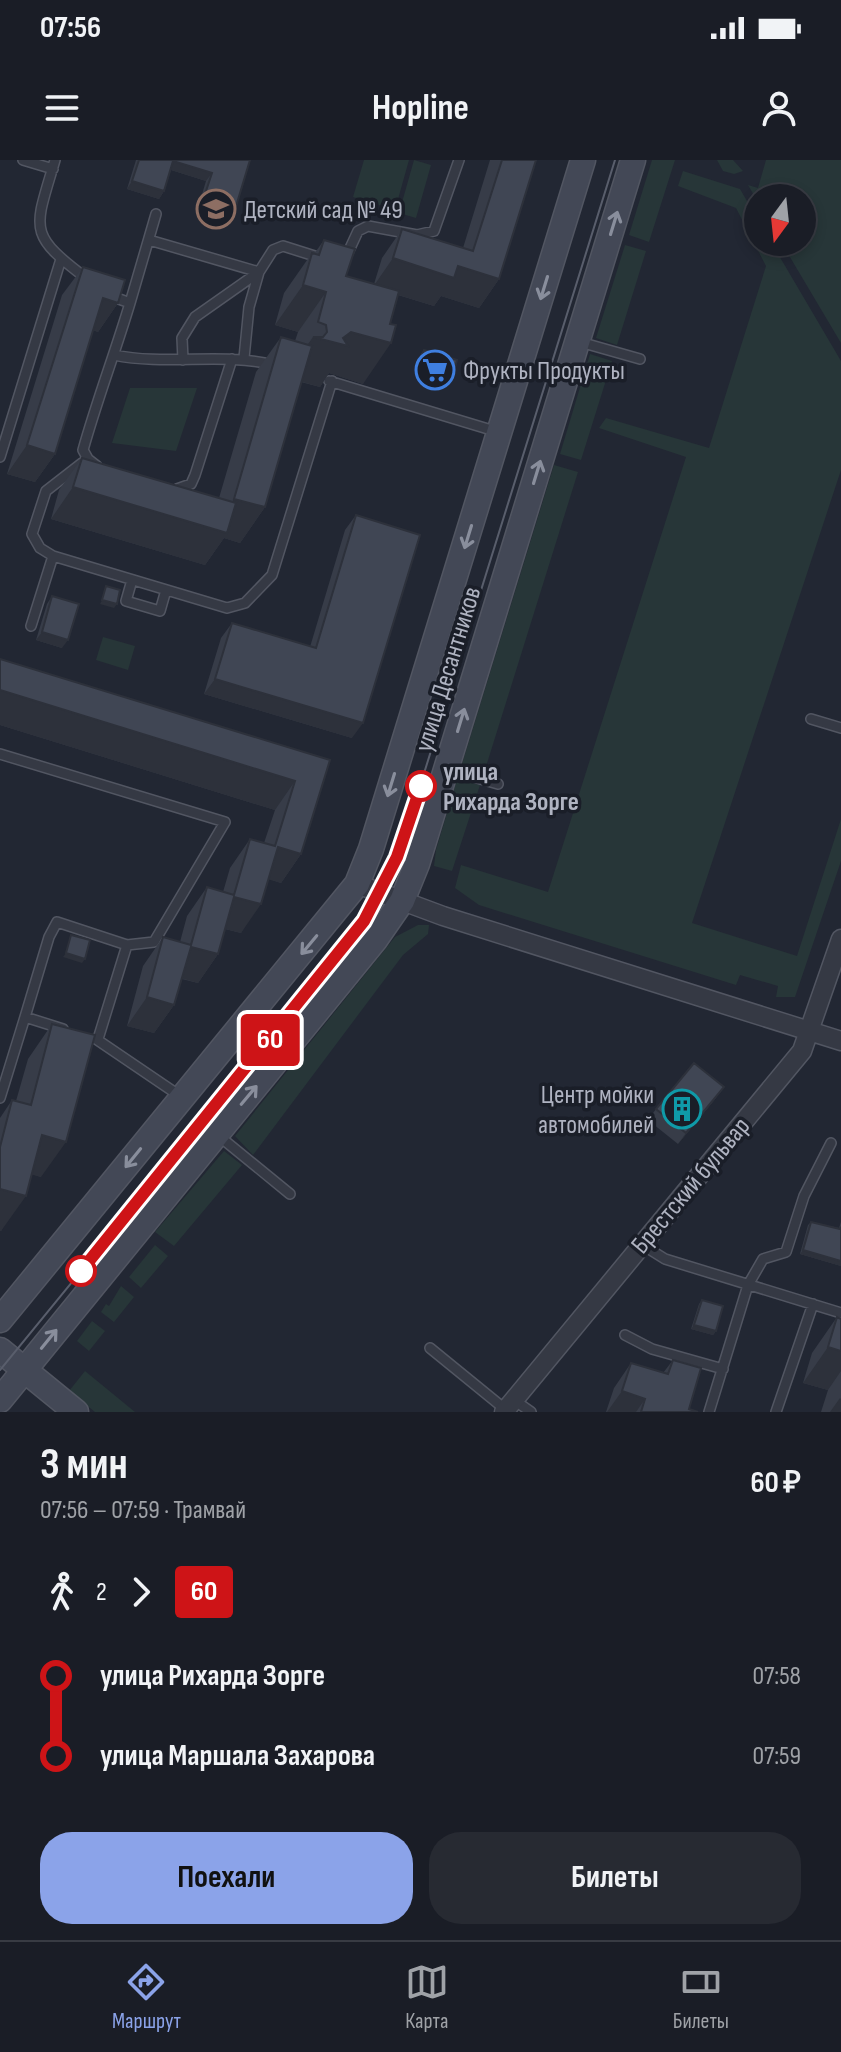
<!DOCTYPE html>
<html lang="ru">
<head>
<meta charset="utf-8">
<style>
	body { margin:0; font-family:"Sofia Sans Condensed",sans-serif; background:#272a32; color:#f1f3f6; height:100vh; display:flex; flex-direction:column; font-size:30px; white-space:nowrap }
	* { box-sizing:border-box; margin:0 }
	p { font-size:26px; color:#9fa2a7 }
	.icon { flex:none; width:44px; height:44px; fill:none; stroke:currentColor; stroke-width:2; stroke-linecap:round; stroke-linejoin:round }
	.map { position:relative; height:1252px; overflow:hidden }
	.drawer { display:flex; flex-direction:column; background:#1a1d26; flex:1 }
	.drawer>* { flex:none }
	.badge { padding:0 16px; border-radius:6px; font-size:28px; line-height:52px }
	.needle { width:52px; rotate:195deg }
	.controls { position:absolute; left:744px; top:24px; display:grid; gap:16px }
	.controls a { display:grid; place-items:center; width:72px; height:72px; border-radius:50%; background:#1a1d26; box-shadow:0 4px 12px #0003,0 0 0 2px #383b43; font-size:40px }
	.map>.badge { position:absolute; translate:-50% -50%; box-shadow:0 0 0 4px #fff }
	.legs { display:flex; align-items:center; gap:12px; height:88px; padding:0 40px; font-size:26px }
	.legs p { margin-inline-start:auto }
	.overview { display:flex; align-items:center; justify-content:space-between; height:136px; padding:0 40px }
	h1 { font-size:44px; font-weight:700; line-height:60px }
	.primary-button { display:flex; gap:16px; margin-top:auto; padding:16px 40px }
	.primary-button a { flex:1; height:92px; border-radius:32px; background:#8ba3e9; color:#111; font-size:32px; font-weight:700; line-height:92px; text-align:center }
	.primary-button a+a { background:#272a32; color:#f1f3f6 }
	ul { padding:0 40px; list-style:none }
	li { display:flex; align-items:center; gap:28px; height:80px; font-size:30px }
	li i { display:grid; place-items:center; width:12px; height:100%; margin:0 10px; background:currentColor }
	li i::after { content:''; width:20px; height:20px; margin:-10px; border:6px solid; border-radius:50%; background:#1a1d26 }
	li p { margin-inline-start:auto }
	li:first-child i { background:linear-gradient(#0000 50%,currentColor 0) }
	li:last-child i { background:linear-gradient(currentColor 50%,#0000 0) }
	.status { display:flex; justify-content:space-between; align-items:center; height:56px; padding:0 40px; background:#1a1d26; direction:ltr }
	.status svg { height:22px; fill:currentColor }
	header { display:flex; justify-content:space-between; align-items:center; height:104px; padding:0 40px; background:#1a1d26; font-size:36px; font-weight:700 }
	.menu { display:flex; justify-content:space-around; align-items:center; height:112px; border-top:2px solid #383b43; background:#1a1d26; font-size:22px; color:#9fa2a7 }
	.menu a { display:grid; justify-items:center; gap:4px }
	.menu .current { color:#8ba3e9 }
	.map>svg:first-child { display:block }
</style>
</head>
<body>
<div class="status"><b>07:56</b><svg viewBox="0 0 49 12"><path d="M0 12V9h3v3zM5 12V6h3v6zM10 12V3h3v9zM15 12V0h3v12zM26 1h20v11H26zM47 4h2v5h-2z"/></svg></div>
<header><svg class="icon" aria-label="menu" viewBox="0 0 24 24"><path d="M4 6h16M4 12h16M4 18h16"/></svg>Hopline<svg class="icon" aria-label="person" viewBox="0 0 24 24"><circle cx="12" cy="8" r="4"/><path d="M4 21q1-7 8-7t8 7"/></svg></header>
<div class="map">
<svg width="841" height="1252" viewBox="0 0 841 1252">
	<rect width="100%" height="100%" fill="#222733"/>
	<path fill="#273638" d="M364 0H409L395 50 353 37Z
		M414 0 431 5 416 58 399 53Z
		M652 0H675L649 82 629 75Z
		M717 0H733L743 11 734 14 723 11Z
		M766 0H841V183L781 82H802V38H758V42L748 25 758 28Z
		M683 11 740 29 758 60V82H771L841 201V310L692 763 797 796 841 659V701L795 837H776L778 826 740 815 736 825 479 745 455 728 461 705 548 732 686 297 599 268 606 258 709 288 766 106 736 48 678 26Z
		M625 85 646 91 617 185 596 178Z
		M590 194 612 201 581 300 560 294Z
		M130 228H197L176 291 112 283Z
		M554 305 578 312 484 613 461 607Z
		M103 477 135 486 128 510 96 500Z
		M457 619 480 625 452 711 434 706 436 690Z
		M418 765H429L428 774 403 795 253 995 235 976 395 777Z
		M224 991 242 1005 174 1086 155 1072Z
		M155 1085 168 1096 141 1128 129 1117Z
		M121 1126 134 1137 114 1162 101 1152 106 1144 109 1146Z
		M92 1161 105 1171 89 1191 77 1181Z
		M85 1211 135 1252H95L69 1231Z"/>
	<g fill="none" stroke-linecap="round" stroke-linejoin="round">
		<g stroke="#525662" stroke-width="12">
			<path id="lane" d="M23 0 53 9
				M55 0C35 69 26 73 86 118
				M149 80 259 112 249 147 244 198
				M346 97 358 71 368 66 417 75 434 71 459 0
				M130 143 156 54
				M580 182 640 199
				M114 195C167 206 222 192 274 205
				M183 200 182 178 195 157 259 112 273 90 283 86 321 98
				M329 221 498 272
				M0 297 61 99
				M82 303 46 331 32 374 40 388 53 396 227 448 245 443 272 415 332 221
				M97 306 88 299 83 290C97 240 115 193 130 143L111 136
				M177 329 191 324 195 315 232 199
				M132 420 126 441 160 451 166 430
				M31 466 53 396
				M811 559 841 568
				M0 594 225 662 154 782 127 785 98 879
				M449 610 498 624
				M25 857 49 777 57 762 127 785
				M96 879 180 936
				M0 938 25 857 63 869
				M219 976 290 1034
				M641 1084 665 1099 841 1153
				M625 1175 652 1189 723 1209
				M430 1188 506 1250
				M514 1240 531 1252
				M709 1252 748 1125 763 1099 786 1092 804 1036 831 983
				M776 1252 813 1144"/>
		</g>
		<g stroke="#525662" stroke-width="21">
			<path id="street" d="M357 724 443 756 841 881
				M504 1252 802 891 841 779"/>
		</g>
		<g stroke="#525662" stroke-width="27">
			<path id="secondary" d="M0 1160 357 724 371 689 583 0
				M0 1190 76 1252
				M0 1240 375 780 402 741 417 704 633 0"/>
		</g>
		<use href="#lane" stroke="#353944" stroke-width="9"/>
		<use href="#street" stroke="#353944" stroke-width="18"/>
		<use href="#secondary" stroke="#434856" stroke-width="24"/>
		<path stroke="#595e6c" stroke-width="2" d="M0 1210 344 790 381 733 402 684 615 0"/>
	</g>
	<path fill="#373c48" d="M136 0H250L228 61 197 51 206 21 171 10 164 31 159 39 127 29Z
		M490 0H536L499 119 479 148 441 136 434 146 398 135 363 224 329 213 320 227 301 222 265 347 240 383 224 378 205 405 51 359 59 330 82 298 219 338 256 212 281 177 295 181 298 172 275 165 284 133 312 93 314 94 324 80 346 116 374 124 382 98 402 69 463 88Z
		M83 107 118 143 98 172 93 170 55 294 35 322 7 314 62 135Z
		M424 190 452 218 449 222 440 224 415 216 421 194Z
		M356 355 352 578 204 534 221 478 232 463 310 487 345 370Z
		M52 436 62 488 36 480 47 444Z
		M0 499 330 600 301 694 281 723 269 719 241 773 225 769 218 794 198 823 182 819 174 845 154 873 127 866 143 806 163 777 180 782 187 756 207 727 223 732 230 708 250 679 264 683 275 650 0 565Z
		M52 864 41 1017 32 1014 1 1071H0V958L12 940 16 941 28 899Z
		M716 938 678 984 648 960 656 949Z
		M811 1062 839 1068 841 1062V1106L800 1094 808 1065Z
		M702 1140 716 1171 713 1175 691 1169 699 1144Z
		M837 1157 841 1159V1252H821L828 1230 803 1223 812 1193Z
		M673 1200 689 1249 698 1252H606L614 1228 631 1203 663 1213Z"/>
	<path fill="#2d313b" d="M173 1 212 13 206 21 168 9Z
		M132 21 164 31 159 39 127 29Z
		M202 43 234 53 228 61 197 51Z
		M393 98 458 106 499 119 479 148 441 136 434 146 373 127Z
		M303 125 326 132 298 172 275 165Z
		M103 138 118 143 98 172 83 167Z
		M351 172 391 183 363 224 329 213 320 227 285 217 313 177 343 178Z
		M417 213 452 218 449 222 440 224 415 216Z
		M27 285 55 294 35 322 7 314Z
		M73 327 212 369 234 339 265 347 240 383 224 378 205 405 51 359Z
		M102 440 117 444 114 448 100 444Z
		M42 472 68 480 62 488 36 480Z
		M215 519 363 563 352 578 204 534Z
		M0 530 295 621 275 650 0 565Z
		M278 687 301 694 281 723 257 716Z
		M234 737 261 744 241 773 214 766Z
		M191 787 218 794 198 823 170 815Z
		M66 793 85 799 82 803 63 797Z
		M147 837 174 845 154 873 127 866Z
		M724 927 716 938 678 984 686 973Z
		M42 975 66 982 41 1017 18 1011Z
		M0 1029 26 1036 1 1071H0Z
		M803 1090 841 1101V1106L800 1094Z
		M694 1165 716 1171 713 1175 691 1169Z
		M828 1187 841 1191V1211L828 1230 803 1223Z
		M622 1231 645 1239 636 1252H607Z
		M840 1238 841 1239V1252H830Z"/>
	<path fill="#404654" stroke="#2d313b" stroke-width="2" d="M139 0H250L234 53 202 43 212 13 173 1 164 31 132 21Z
		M502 0H536L499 119 458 106 454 118 393 98 402 69 473 91Z
		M324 80 355 89 346 116 399 131 390 164 396 165 391 183 351 172 343 178 348 186 313 177H323L327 172 326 165 318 162 326 132 303 125 312 93 319 95Z
		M83 107 125 120 118 143 103 138 55 294 27 285Z
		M281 177 312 186 265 347 234 339Z
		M424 190 457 200 452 218 443 221 417 213Z
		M82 298 236 343 227 373 73 327Z
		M356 355 420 375 363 563 215 519 232 463 316 488Z
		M106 426 120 430 117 444 102 440Z
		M52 436 79 444 68 480 42 472Z
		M0 499 330 600 301 694 278 687 261 744 234 737 218 794 191 787 174 845 147 837 163 777 191 785 207 727 234 735 250 679 275 686 295 621 0 530Z
		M71 775 90 780 85 799 66 793Z
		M52 864 95 875 66 982 42 975 26 1036 0 1029V987L12 940 31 945Z
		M694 903 724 927 686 973 656 949Z
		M811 1062 840 1069 841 1067V1101L803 1090Z
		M702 1140 723 1146 716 1171 694 1165Z
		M837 1157 841 1159V1191L828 1187Z
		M673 1200 701 1208 689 1249 698 1252H641L645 1239 622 1231 631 1203 668 1214Z"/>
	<defs><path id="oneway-shaft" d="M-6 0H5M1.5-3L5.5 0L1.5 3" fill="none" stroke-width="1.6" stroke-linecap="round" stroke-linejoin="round" transform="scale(2)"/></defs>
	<g stroke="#898e9c">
		<use href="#oneway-shaft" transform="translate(614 63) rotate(-73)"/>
		<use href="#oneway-shaft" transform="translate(544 128) rotate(107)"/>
		<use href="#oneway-shaft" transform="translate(537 312) rotate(-73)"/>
		<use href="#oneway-shaft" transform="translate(468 377) rotate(107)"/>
		<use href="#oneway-shaft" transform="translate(461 560) rotate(-73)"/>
		<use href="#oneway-shaft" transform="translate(391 625) rotate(107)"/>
		<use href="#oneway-shaft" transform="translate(309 785) rotate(130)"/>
		<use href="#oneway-shaft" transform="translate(249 935) rotate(-50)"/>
		<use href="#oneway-shaft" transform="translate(133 998) rotate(129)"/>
		<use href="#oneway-shaft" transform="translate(49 1179) rotate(-51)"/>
	</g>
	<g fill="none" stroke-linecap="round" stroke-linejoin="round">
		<g stroke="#fff" stroke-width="18">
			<path id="line-1" d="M81 1111 364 761 397 697 421 626"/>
		</g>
		<use href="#line-1" stroke="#ce1417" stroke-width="12"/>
	</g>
	<defs>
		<g id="school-ring" transform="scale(2)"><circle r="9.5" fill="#1a1e28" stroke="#8d6e63" stroke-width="1.5"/><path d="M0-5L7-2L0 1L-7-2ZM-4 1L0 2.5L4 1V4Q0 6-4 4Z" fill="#8d6e63"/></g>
		<g id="supermarket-ring" transform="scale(2)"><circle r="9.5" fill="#1a1e28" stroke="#3f7fe0" stroke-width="1.5"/><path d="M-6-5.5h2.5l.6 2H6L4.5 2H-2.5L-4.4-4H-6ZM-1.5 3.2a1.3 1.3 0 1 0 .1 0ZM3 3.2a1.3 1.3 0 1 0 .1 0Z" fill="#3f7fe0"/></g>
		<g id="building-ring" transform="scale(2)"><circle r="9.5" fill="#1a1e28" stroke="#0f9aa8" stroke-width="1.5"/><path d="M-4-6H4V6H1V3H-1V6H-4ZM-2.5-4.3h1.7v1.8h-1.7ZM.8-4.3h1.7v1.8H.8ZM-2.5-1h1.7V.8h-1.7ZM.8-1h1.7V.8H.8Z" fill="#0f9aa8"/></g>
	</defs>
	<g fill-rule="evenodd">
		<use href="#school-ring" x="216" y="49"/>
		<use href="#supermarket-ring" x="435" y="210"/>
		<use href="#building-ring" x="682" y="949"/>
	</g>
	<g fill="#fff" stroke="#ce1417" stroke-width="4">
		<circle cx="421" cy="626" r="14"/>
		<circle cx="81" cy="1111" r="14"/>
	</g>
	<g text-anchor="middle" stroke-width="7" stroke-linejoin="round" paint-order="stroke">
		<g font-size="26" fill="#afb3c1" stroke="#1a1e28" text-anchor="start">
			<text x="244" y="58">Детский сад № 49</text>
			<text x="463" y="219">Фрукты Продукты</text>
			<text x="654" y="943" text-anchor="end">Центр мойки<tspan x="654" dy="30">автомобилей</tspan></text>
		</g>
		<g font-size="26" fill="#afb3c1" stroke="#1a1e28">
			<text transform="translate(447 509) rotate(-73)" y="9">улица Десантников</text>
			<text transform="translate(690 1025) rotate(-50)" y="9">Брестский бульвар</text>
		</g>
		<g font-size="26" font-weight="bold" fill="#afb3c1" stroke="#1a1e28" text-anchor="start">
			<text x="443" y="620">улица<tspan x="443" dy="30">Рихарда Зорге</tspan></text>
		</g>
	</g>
</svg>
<div class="controls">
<a><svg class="needle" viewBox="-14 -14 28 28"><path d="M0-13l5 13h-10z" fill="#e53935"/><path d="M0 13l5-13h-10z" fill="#9fa2a7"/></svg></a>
</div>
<b class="badge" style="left:270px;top:880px;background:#ce1417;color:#fff">60</b>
</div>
<section class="drawer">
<div class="overview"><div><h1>3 мин</h1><p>07:56 – 07:59 · Трамвай</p></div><b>60 ₽</b></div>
<div class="legs"><svg class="icon" aria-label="walk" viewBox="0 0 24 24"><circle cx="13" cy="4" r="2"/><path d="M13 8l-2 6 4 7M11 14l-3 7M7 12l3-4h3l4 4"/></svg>2<svg class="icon" aria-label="forward" viewBox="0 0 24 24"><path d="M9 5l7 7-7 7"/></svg><b class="badge" style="background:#ce1417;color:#fff">60</b></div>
<ul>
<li><i style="color:#ce1417"></i><b>улица Рихарда Зорге</b><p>07:58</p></li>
<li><i style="color:#ce1417"></i><b>улица Маршала Захарова</b><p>07:59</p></li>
</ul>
<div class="primary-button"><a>Поехали</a><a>Билеты</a></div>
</section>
<nav class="menu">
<a class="current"><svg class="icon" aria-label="directions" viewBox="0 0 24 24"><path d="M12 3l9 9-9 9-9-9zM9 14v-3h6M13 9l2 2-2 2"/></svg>Маршрут</a>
<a><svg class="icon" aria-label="map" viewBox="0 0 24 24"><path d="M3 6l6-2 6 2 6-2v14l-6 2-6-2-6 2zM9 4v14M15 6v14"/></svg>Карта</a>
<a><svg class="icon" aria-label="tickets" viewBox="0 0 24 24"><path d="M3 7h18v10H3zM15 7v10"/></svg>Билеты</a>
</nav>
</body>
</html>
